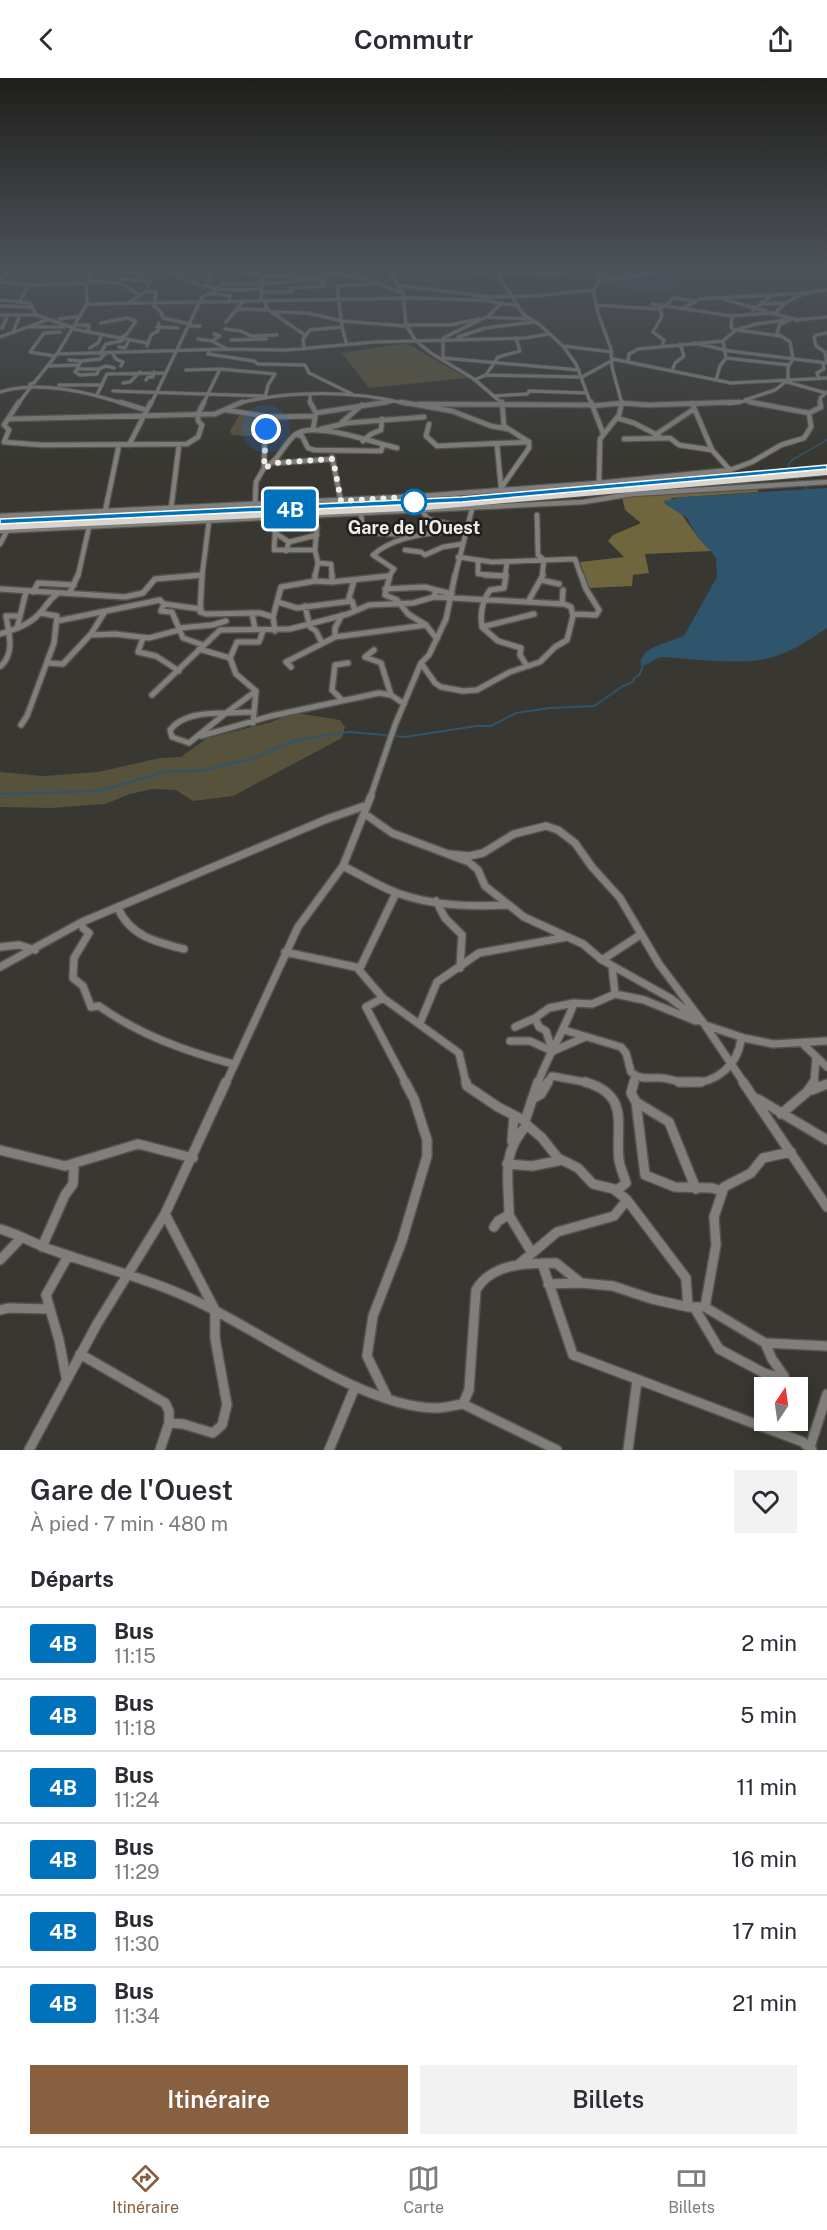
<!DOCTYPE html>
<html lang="fr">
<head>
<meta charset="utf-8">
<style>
	body { margin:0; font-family:"Public Sans",sans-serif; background:#f2f2f3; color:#2b2b33; height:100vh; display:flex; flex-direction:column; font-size:22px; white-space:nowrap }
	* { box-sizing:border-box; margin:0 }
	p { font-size:20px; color:#7c7c81 }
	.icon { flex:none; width:33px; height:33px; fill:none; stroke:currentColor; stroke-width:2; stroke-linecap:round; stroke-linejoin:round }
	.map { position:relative; height:1372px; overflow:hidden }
	.drawer { display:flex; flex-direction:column; background:#fff; flex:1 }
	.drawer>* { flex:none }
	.badge { padding:0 12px; border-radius:4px; font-size:21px; line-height:39px }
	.needle { width:39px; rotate:13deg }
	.buttons { position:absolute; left:754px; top:1299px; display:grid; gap:12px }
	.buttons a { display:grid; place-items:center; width:54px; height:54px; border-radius:0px; background:#fff; box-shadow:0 3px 15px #0003; font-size:30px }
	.you { position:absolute; width:30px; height:30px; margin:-15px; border:4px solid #fff; border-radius:50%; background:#1a73e8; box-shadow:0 0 0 9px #1a73e833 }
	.map>.badge { position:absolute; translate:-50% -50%; box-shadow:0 0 0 3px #fff }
	h2 { padding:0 30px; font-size:22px; line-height:54px }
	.round { display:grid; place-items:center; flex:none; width:63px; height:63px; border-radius:0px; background:#f2f2f3 }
	.headline { display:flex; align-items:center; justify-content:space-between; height:102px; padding:0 30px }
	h1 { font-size:28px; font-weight:600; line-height:45px }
	.button { display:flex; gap:12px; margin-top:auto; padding:12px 30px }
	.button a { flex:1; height:69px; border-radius:0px; background:#885f3f; color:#fff; font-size:24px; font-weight:600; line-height:69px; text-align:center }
	.button a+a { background:#f2f2f3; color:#2b2b33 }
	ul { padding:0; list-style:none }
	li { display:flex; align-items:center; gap:18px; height:72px; padding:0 30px; border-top:2px solid #e1e1e2 }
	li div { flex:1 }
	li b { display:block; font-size:22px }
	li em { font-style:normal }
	li .badge { min-width:66px; font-weight:700; text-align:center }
	header { display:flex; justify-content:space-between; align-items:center; height:78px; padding:0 30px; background:#fff; font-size:27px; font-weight:600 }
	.tabs { display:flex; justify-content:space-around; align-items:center; height:84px; border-top:2px solid #e1e1e2; background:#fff; font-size:16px; color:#7c7c81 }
	.tabs a { display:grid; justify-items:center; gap:3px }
	.tabs .current { color:#885f3f }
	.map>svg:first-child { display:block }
</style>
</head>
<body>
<header><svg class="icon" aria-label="back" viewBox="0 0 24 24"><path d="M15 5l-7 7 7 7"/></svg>Commutr<svg class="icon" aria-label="share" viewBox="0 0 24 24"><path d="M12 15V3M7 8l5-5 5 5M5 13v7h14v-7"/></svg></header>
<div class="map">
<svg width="827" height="1372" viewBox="0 0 827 1372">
	<rect width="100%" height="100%" fill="#383731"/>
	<path fill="#57523b" d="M406 265 467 300 369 310 342 275Z
		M240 336 268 339 261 355 263 359 232 357 230 353Z
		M296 635 340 642 345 649 342 660 233 718 193 723 176 712 153 711 130 716 105 726 51 730 0 729V694L43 698 98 694 160 680 181 679 207 660 268 645Z"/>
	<path fill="#6f663e" d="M749 404 759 414 671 420C683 438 695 458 711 473L645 476 649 495 633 497 632 508 589 510 580 484 624 479 608 463 613 457 641 445 625 432 622 419 637 414Z"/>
	<path fill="#2f556d" d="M631 202 669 206 675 209V212L637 213 621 206 601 209 610 204 630 206Z
		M827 410V550C808 563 788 576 765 581 740 587 688 581 662 579 653 580 650 587 642 588L640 583 646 574 656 568 684 558 717 499 716 480 711 473 698 460 687 440 665 426 664 423 683 419Z"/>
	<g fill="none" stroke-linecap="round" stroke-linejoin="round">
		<path stroke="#2f556d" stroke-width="1.5" d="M791 393 788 387 792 382 827 362
			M794 398 809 413"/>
		<path stroke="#2f556d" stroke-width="2" d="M0 716 100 713 166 693H200L254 680 294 663 333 656 351 654 405 659 476 648H491L516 635 550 630 594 628 623 608 633 604 634 600 640 596 643 587"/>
		<g stroke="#55544e" stroke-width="4.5">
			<path id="minor-far4" d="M167 191C196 212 227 213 262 211
				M245 191 242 195 263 197 261 223
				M285 191 362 200 403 215
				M322 191 347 196
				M387 191 403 215 406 247 416 263 431 275 474 301 503 326
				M450 191 483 196 490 191H503
				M503 191 500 200 523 236 540 247 563 268 576 286 591 326
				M600 191 599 203 593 212 598 235 611 271 612 289 622 326
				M71 194 93 192
				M92 194 132 193
				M503 194 555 196 596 191
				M730 194 737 191
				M262 198 304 199
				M0 201 10 191
				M87 203 120 205 140 217
				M599 203 648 196 662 191
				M0 204 34 207 86 205
				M118 205 122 201 150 203 146 213 130 224
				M221 206 278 205 325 199
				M397 207 490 219 534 218 593 212
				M206 209 212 191
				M291 210 325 208V205L317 201
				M146 213 156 214 154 228 161 234 163 240 190 246
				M262 214H291V211
				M208 215 230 218 229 224
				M0 222 30 225 36 237
				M726 222 766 233
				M20 223 27 210
				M243 223 237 231 268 232
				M264 223 267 231 305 257
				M87 226 413 220 482 222 518 228
				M652 226 732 238 772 235 798 242
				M761 226 784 225
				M596 227 657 231 665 228 674 220 694 223
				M0 228 31 229
				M660 231 662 238 653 254 664 262 662 268
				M682 231 700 221 806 215
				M753 232 771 218
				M274 234 308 235 341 243
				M775 236C786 220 808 213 827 212
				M0 237H36L74 250
				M487 239 502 225
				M59 241 81 238
				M795 242 827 239
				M341 243 405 248
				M226 244 237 231
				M101 245 127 240 136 243 127 256 119 261
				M76 247H89L88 253
				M406 247H450L479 241
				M189 248H200
				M32 249H64
				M157 249 178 250
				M2 250 8 237
				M73 251 147 265
				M225 251 241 253 251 258 277 257
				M736 252 756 246 785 242
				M737 252 780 258
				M13 254 20 237
				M827 255 816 257 814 260 816 268 825 274 827 285
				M0 259 47 242
				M458 259 485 250 533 244
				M198 261 212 263 227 271
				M231 262 266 261
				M212 263 220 258 214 256
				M694 265 730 273 827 285
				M347 267 342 249 337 208 372 206
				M147 268 151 257 158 253 159 245
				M563 268 612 274
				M119 269 125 270 128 264
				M90 270 98 265 102 256
				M304 271 303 261 310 252 342 249
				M210 272 208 276 254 283 258 286 305 287 309 295 352 316
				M57 276 227 271 287 272 374 264 525 260 549 256
				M100 276 106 266 122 263
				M113 276 116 281 123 284 121 288
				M54 278 30 274 44 255 60 254
				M443 280 579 292
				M443 280V260L486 239 528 241
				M726 280 789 287
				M613 281 731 305 827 300
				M69 282 81 283
				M628 284 629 276 638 271 723 263
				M79 287 81 283 100 281 105 276
				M47 288 79 287 77 291
				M77 291H99L97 296 80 297 75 294Z
				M99 291 106 288 114 290
				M186 292 220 291 275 296
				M672 293 675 285 684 278 680 266
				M486 297 583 299
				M582 299 613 282
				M819 300 817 295 824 291 823 285
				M146 302 148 299H153L154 294
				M474 302 486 297 498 279 520 273 516 260
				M716 302 720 288 726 280 723 263 736 252 731 250 732 238
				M787 304 826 315
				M123 305 130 304 140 294
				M59 307H102
				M113 313 265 318
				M0 314C39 302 87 314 125 326
				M97 317 107 296 166 295
				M310 317V326
				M493 318 527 316 529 313 587 315
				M265 320 268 307 275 296
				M745 322 775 312 788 302V289L793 281 790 264 777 255 780 246 790 242
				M18 326 30 310V306L34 305 57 276 87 226 86 205 94 191
				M151 326 202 219 219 211 224 201
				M203 326 220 291
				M236 326C288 312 355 312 407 326
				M378 326 394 323
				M617 326H629
				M663 326H699
				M729 326 745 323 758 326
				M821 326 820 320 827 314"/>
		</g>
		<g stroke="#55544e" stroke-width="7">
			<path id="minor-far3" d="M19 324 4 347 9 352 4 364 42 367 187 366 198 359 202 347 198 343V336L204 324
				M120 324 146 332
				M310 324 316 335 313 351
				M401 324 452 333 491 348 508 351
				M591 324 603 355
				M750 324 809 335 821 329 820 324
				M692 325 712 372 730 392
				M419 326 592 327
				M592 328 622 325 648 327 739 324
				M226 332 270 339 315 338
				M316 335 387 324
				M270 339 265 351 264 390C280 382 283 366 296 356 314 343 375 365 397 370
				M617 340 634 345 659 358
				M8 341 215 336 242 324
				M342 344 362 327
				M429 346 426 358 437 368 529 364
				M321 351 347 345 424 339
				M298 357 302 358 308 370 314 372 381 373 383 367
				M655 357 694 331
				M624 361 670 360 679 367 712 372
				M363 363 371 356 381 352 382 341
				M129 367 151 324
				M497 367 501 409
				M332 379 342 428
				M276 385 333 381
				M599 405 730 392 752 384 781 367 804 360 811 349 809 335
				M501 410 529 370V364L504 348 502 324
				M255 427 256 404 264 390
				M171 431 179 367
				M105 434 119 367
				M423 434 428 441 466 450
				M361 437 364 455 414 457
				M537 437 538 477 544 482 542 498
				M0 438 422 418 599 405 600 361 619 337 622 324
				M276 440 274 472H315L317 449
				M0 453 583 424 632 416 827 404
				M275 455 289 464
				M0 466 7 453
				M315 472 318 485 331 486 332 498
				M405 472 421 474 425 477 443 469 462 466
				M286 473 289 464 317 457
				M458 479 492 484 575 481 581 498
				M478 482V496L506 498
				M78 498 89 449
				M190 498 202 497
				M202 498 209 443
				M315 498 318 485
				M389 498 394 491 373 477C391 461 417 457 440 454
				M455 498 472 431
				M505 498 507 484"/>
		</g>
		<g stroke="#55544e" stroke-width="8">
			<path id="minor-far2" d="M202 497 200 534 206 536 260 535 273 539
				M315 497V503
				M332 497V504L388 498
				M390 497 385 517 397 522 408 536 426 547 437 561
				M485 497 506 498
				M541 502 559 506
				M0 511 125 519 143 515 155 501 202 497
				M385 511 425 509 436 512
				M33 514 38 505 74 507
				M70 514 78 497
				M434 519 528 524 543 497
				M348 523 354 503
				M278 524 297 530 352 523 355 533
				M528 524 563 526
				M164 526 161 533 172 534 183 560 203 567
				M305 528 310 549 316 553 322 565
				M252 535 255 551
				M574 536 596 537 599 532 586 511 581 497
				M57 543 160 522 164 526 201 531
				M482 549C480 536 482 523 490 512L504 510 506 497
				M17 550 26 514
				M179 550 212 547 226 543
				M275 553 273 539 281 509 315 503 332 504
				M0 556C13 552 29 547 39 536 47 528 47 523 58 515
				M90 557 115 556 149 560 179 552
				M335 559 426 547
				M143 560 138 574 156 578 179 593
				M199 571 230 580 236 596 256 613
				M374 572 365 579 381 585 391 617
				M230 580 237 564H259L263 553
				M47 585 63 586 91 556 104 535
				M421 585 435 605 441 609 463 613 477 612 510 594 540 584 555 569 567 562 573 538 571 529 562 525 563 512
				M1 588C15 575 9 555 6 538H19
				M527 588 520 577 521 570 498 563 482 549 534 536
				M291 589 286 584 335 559V550L342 537
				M152 617 220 552 290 551 348 536 369 527 413 525 434 519 436 512 452 516
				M342 622 332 612 335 587 348 585
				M226 635 189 665 172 659 170 652C182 636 207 635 226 635Z
				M226 635 256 613
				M226 635 253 634
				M253 645 256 613
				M21 647 27 638 54 565 57 538 40 535
				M201 658 271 638 379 615 391 617 404 626
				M370 720 395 647 421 585 429 577 446 541 455 497"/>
		</g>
		<g stroke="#55544e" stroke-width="10">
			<path id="minor-far1" d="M365 736 392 755 469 784 478 792 485 808 524 839 583 866 602 882 670 920 700 943
				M449 776 469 778 483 775 514 756 546 748 558 752 575 765 592 789 620 820 659 886 705 947 744 1005
				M343 788C361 797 378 808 397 815 433 828 471 829 508 827
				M396 815 359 892 383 920 459 975 466 1005
				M436 823 445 840 462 857 460 890
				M118 830C130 858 156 864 184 871
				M82 844 83 850 89 855 74 880 73 900 83 908 91 929 99 928C140 957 185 973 233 986
				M0 869 19 867 35 872
				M285 874 360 890
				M602 882 640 857
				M0 889 82 844 327 741 367 727
				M615 916 644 922 696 943
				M383 920 366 929 406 1005
				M535 940 549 930 574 925
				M420 945 437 904 479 875 567 859
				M705 947 744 960 773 966 827 963
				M515 949 535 940 539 949 546 953 552 971
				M564 952 621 969 626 975 631 994C641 1003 650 999 662 1000 671 1001 680 1005 689 1005 716 1006 738 987 741 961
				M510 963H530L552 973
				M804 967 827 989
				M551 974 585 959
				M226 1005 298 849 343 788 371 718
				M538 1005C548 977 564 953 574 925L592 926 615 916 612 888
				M547 1005 552 998 590 1005
				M633 1005 635 998
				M814 1005 816 980"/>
		</g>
		<g stroke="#55544e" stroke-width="12">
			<path id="minor" d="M466 1004 467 1008 498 1029 525 1043
				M585 1004C631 1017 615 1047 619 1082 620 1090 624 1097 626 1105L616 1113
				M634 1004 631 1015 636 1024 645 1097 675 1109 712 1110 722 1113
				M679 1004H701
				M743 1004 827 1129
				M812 1012 827 1006
				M532 1021 541 1016 548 1004
				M758 1021 827 1062
				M636 1024 669 1044 696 1111
				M781 1036 807 1014 814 1004
				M527 1047 542 1060 558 1080 578 1090 593 1106 614 1111 627 1122 686 1200 688 1229
				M512 1063 514 1038
				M0 1072 65 1088 138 1066 193 1080
				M507 1086 532 1088 562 1082
				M509 1137 532 1175
				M494 1149 498 1143 509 1137C509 1101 500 1076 527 1047L525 1043 538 1004
				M0 1151C19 1156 36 1167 55 1173 103 1190 150 1201 196 1223 263 1254 364 1330 436 1330 445 1330 454 1327 463 1326L469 1312 476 1212C492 1185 527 1185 556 1185L581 1205 613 1208 652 1221 688 1229H705L765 1265 827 1268
				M42 1169 65 1117 73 1106 74 1087
				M0 1182 21 1160
				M542 1185 573 1277 803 1364 812 1372
				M518 1187 557 1154 614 1138 627 1122
				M548 1206 581 1205
				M694 1229 719 1271 764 1295 781 1300 784 1298
				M705 1229 716 1167 714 1139 724 1109 751 1095 763 1080 791 1074
				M0 1232 9 1230 50 1231
				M765 1265 772 1281 784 1298
				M80 1276 165 1325 169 1333V1345L183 1346 213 1355 222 1347 227 1327 215 1260V1232L165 1136
				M66 1299 59 1262 46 1217 68 1178
				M387 1319 367 1278 373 1238 402 1163 427 1078V1062L414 1021 405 1004
				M463 1326 557 1372
				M810 1369 827 1316
				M29 1372 97 1246 165 1136 226 1004
				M160 1372 169 1345
				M329 1372 355 1309
				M628 1372 637 1303"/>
		</g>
		<g stroke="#55544e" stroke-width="10">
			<path id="trunk" d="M0 448 425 428 827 393"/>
		</g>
		<use href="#minor-far4" stroke="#817f7c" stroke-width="3"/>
		<use href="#minor-far3" stroke="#817f7c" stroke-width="4.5"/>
		<use href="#minor-far2" stroke="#817f7c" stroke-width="5"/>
		<use href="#minor-far1" stroke="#817f7c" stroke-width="7"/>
		<use href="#minor" stroke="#817f7c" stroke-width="9"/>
		<use href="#trunk" stroke="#dad4ce" stroke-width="8"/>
	</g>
	<linearGradient id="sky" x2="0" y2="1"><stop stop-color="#1f1e1b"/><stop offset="0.5" stop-color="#4d535a"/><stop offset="1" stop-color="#4d535a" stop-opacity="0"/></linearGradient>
	<rect width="827" height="383" fill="url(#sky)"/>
	<path fill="#0072bc" stroke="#fff" stroke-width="1.5" d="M827 387V391L462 424 0 446V441L462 419Z"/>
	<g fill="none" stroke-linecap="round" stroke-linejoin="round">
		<path stroke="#eeede9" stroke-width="6" stroke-dasharray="0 10.8" d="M266 351 264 390 276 385 333 381 341 423 422 418 424 424H414"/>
	</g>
	<circle fill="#fff" stroke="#0072bc" stroke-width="3" cx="414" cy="424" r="12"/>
	<g text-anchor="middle" stroke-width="5" stroke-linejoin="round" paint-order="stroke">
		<g font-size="18" font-weight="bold" fill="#eeede9" stroke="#1f1e1b">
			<text x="414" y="456">Gare de l'Ouest</text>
		</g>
	</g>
</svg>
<div class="buttons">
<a><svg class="needle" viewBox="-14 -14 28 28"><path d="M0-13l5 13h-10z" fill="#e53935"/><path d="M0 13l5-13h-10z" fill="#7c7c81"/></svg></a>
</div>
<div class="you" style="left:266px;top:351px"></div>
<b class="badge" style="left:290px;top:431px;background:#0072bc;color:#fff">4B</b>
</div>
<section class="drawer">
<div class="headline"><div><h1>Gare de l'Ouest</h1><p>À pied · 7 min · 480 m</p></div><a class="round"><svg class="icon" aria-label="heart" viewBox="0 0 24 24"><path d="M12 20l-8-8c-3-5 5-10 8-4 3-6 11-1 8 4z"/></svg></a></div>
<h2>Départs</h2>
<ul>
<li><span class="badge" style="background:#0072bc;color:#fff">4B</span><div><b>Bus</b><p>11:15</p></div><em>2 min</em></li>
<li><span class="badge" style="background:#0072bc;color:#fff">4B</span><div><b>Bus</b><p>11:18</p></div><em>5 min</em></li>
<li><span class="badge" style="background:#0072bc;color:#fff">4B</span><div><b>Bus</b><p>11:24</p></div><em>11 min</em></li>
<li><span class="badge" style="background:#0072bc;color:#fff">4B</span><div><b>Bus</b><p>11:29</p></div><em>16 min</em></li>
<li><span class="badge" style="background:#0072bc;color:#fff">4B</span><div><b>Bus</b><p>11:30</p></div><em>17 min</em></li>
<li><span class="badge" style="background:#0072bc;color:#fff">4B</span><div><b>Bus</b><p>11:34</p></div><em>21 min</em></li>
</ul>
<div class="button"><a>Itinéraire</a><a>Billets</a></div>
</section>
<nav class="tabs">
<a class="current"><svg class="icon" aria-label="directions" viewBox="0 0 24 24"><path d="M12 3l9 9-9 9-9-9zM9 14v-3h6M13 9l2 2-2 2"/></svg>Itinéraire</a>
<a><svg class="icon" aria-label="map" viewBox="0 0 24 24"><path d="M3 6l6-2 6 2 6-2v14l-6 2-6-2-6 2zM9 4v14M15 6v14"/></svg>Carte</a>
<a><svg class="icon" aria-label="tickets" viewBox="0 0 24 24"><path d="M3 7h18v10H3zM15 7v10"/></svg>Billets</a>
</nav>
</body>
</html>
